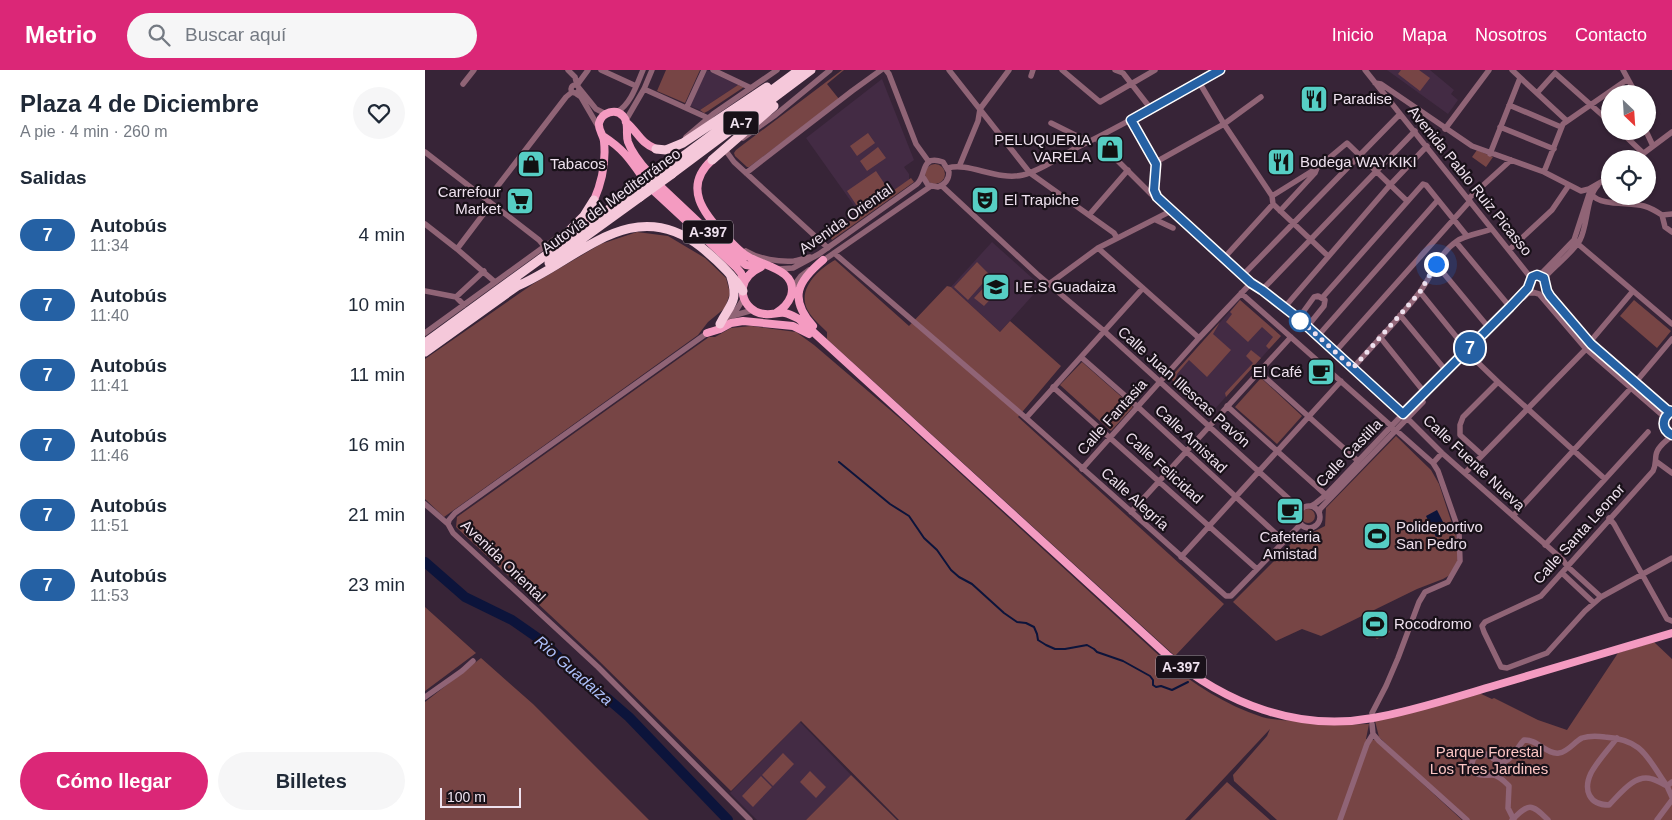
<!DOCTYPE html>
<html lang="es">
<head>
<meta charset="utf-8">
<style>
	body { margin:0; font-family:Arial,sans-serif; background:#f6f6f7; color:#1f2937; height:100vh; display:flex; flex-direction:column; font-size:19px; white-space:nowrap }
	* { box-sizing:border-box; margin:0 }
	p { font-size:16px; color:#747a83 }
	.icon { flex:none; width:28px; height:28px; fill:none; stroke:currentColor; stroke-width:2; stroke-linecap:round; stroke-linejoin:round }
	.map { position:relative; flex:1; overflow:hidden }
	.sheet { display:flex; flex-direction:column; background:#fff; width:425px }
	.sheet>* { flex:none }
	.badge { padding:0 10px; border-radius:16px; font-size:18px; line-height:32px }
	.needle { width:32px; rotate:155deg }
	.tools { position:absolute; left:1176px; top:15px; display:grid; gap:10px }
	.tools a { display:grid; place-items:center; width:55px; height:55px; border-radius:50%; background:#fff; box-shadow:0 1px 4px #0004; font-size:25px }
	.scale { position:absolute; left:15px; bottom:12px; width:81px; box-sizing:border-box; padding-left:5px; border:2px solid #eee1ee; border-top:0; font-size:14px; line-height:18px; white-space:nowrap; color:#eee1ee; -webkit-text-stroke:4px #191119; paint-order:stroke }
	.you { position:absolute; width:25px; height:25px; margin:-12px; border:4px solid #fff; border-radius:50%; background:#1a73e8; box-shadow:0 0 0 8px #1a73e833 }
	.map>.badge { position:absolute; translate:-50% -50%; box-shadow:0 0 0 2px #fff }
	h2 { padding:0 20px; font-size:19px; line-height:45px }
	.round { display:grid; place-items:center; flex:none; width:52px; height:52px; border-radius:26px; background:#f6f6f7 }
	.head { display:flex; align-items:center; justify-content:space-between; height:85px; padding:0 20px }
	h1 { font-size:24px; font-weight:800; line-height:38px }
	.action { display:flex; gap:10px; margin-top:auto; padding:10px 20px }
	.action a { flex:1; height:58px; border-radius:30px; background:#db2777; color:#fff; font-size:20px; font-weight:800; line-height:58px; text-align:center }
	.action a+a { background:#f6f6f7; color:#1f2937 }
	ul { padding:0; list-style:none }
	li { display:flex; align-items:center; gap:15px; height:70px; padding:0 20px }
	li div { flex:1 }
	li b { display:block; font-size:19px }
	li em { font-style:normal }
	li .badge { min-width:55px; font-weight:700; text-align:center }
	header { display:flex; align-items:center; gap:30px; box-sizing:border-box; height:70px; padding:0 25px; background:#db2777; color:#fff }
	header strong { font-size:24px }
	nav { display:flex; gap:28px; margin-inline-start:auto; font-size:18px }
	.search { width:350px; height:45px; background:#f6f6f7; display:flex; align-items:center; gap:12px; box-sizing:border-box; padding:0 18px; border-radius:28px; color:#747a83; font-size:19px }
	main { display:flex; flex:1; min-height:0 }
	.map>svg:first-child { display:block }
</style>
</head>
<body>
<header>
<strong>Metrio</strong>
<div class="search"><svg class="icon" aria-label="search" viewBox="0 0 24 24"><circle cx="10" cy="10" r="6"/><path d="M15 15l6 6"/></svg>Buscar aquí</div>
<nav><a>Inicio</a><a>Mapa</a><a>Nosotros</a><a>Contacto</a></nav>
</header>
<main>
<section class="sheet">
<div class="head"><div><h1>Plaza 4 de Diciembre</h1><p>A pie · 4 min · 260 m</p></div><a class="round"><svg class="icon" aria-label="heart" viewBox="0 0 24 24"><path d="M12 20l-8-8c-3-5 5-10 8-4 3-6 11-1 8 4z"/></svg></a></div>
<h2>Salidas</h2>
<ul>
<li><span class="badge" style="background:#2561a4;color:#fff">7</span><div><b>Autobús</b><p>11:34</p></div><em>4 min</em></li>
<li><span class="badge" style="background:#2561a4;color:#fff">7</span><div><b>Autobús</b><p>11:40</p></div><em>10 min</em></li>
<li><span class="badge" style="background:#2561a4;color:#fff">7</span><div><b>Autobús</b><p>11:41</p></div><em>11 min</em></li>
<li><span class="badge" style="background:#2561a4;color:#fff">7</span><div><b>Autobús</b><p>11:46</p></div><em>16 min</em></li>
<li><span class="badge" style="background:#2561a4;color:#fff">7</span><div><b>Autobús</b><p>11:51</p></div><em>21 min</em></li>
<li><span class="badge" style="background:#2561a4;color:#fff">7</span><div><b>Autobús</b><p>11:53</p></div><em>23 min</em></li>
</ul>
<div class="action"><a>Cómo llegar</a><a>Billetes</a></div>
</section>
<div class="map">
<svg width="1247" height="750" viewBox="0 0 1247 750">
	<rect width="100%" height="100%" fill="#372437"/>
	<path fill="#432b44" d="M282 0 313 15 275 40 265 36Z
		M962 0H1005L1029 20 1026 24 1033 30 1023 44Z
		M457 9 489 90 479 97 484 104V110L435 144 381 68Z
		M567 172 616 216 575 262 526 217Z
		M815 230 856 266 788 341H782L745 308Z
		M375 652 426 705 381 750H332L305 723Z"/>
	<path fill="#774545" d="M241 0H275L260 33 232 21Z
		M417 0H419L402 14 414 29 324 97H322L310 86 309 83 311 80Z
		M976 0H994L1005 8 995 21 973 4Z
		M313 15 319 17 283 41 279 43 275 40Z
		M443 63 450 73 432 86 425 76Z
		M453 77 461 88 442 101 435 91Z
		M1052 80 1068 87 1061 97 1047 87Z
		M500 104a10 10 0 1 1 20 0a10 10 0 1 1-20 0Z
		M451 101 461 116 432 136 422 121Z
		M486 108 489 112 407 170 404 166Z
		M212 162 243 166 280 188 301 208 305 223 300 238 283 252 273 265 19 447 0 429V289L108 214 176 174Z
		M410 190 484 256 522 216 526 217 575 262 585 251 636 296 593 347 799 534 750 586 402 269V262C396 256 389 250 385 244 369 222 392 200 410 190Z
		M552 192 565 205 543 230 529 217Z
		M565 211 574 220 559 236 549 228Z
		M815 230 856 266 844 279 841 276 848 267 837 257 823 272 801 252 807 244 805 242Z
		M1209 230 1246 261 1232 278 1195 246Z
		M795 252 788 264 806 280 782 307 764 290 752 304 750 313 745 308Z
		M326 256 371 262 389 275 478 351 740 591C769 614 800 635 837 647 848 650 860 650 871 651 896 654 919 655 944 654L941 669 950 670 1037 750H852L809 711 808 705 842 666 845 659 760 750H474L376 651 306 721 170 587 31 457 32 447 284 267H290L306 258Z
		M826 280 836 288 801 327 800 323 828 293 821 286Z
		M657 292 708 337 686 361 635 315Z
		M836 308 877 346 852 374 810 337Z
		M971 366 1006 400 1014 414 1032 469 1033 490 1025 505 1018 509 992 519 896 566 877 559 851 571 808 532 877 463 888 462 900 456 901 438Z
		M876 446a7 7 0 1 1 14 0a7 7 0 1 1-14 0Z
		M0 537 51 583 0 621Z
		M954 544 965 562 952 569 937 557 943 550Z
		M1229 572 1247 589V750H1044L1008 719 954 667 950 651 1054 623 1067 629 1069 628 1113 650 1142 660 1193 583Z
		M56 588 108 634 224 750H0V632Z
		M358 683 369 694 348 716 337 705Z
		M385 701 401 717 391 728 375 712Z
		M426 705 472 750H381Z
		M336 706 347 717 328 737 317 726Z
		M802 712 845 750H765Z"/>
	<path fill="#0c143b" d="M1012 440 1023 462 1011 467 1001 446Z"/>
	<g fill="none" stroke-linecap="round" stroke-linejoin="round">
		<path stroke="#0c143b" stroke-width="2" d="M414 392 465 434 484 446 499 468 512 480 526 500 534 507 547 514 579 543 592 552 601 553 609 557 612 564 613 570 621 575 630 579H640L662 575 669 579 672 582 698 591 725 606 728 610V615L731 617 736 616 747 620 763 612"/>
		<path stroke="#0c143b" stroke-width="10" d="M0 492 40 527 87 550 120 573 153 608 182 628 204 647 303 750"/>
		<path stroke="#906476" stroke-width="5.5" d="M143 0 150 7 152 15
			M176 0 211 16
			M288 0 326 18
			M461 0 464 4 491 74 504 92
			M524 0 605 103 689 163 692 168
			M637 0 675 32 730 0
			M690 0 698 3 726 39
			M940 0 1106 208
			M1087 0 1142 51
			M1198 0 1211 24
			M606 6 608 0
			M774 12 799 54 847 126 848 134 903 186
			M950 13 956 14 1047 76 1119 102 1156 121 1164 119 1185 107
			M38 14 49 0
			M146 19a4 4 0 1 1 8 0a4 4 0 1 1-8 0Z
			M152 15 163 0
			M154 18 171 39 181 44
			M219 19 283 48
			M150 23 156 27 174 58
			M1112 23 1130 3 1185 52
			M1084 35 1136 57
			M262 37 279 0
			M192 42C206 34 212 14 218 0
			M201 50 219 19 227 0
			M706 50 731 94 729 120 732 127
			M626 53 664 72
			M1075 57 1129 79
			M1020 59 1064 0
			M1195 61 1218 83
			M1221 61 1228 76
			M261 67 288 44 352 0
			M318 68 349 46 405 0
			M672 69 675 73 726 124 826 213 837 220 910 282 982 348 1017 383 1138 490 1142 496 1176 527
			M301 81 309 92 403 178
			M0 82 114 170 119 176
			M1065 84 1095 8
			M1211 89 1247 62
			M731 92 799 54 836 27
			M534 97 553 51 555 39 584 0
			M523 98C544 92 572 111 598 105 618 100 635 86 653 77 701 54 748 26 795 0
			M892 98 922 73 982 131
			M1119 102 1138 54 1203 9
			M321 103 427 21 456 0
			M517 116 612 204 679 261 875 439
			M1167 125C1176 136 1205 132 1219 136 1226 138 1231 141 1237 145L1247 144
			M847 126 892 98 890 103 855 141
			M1043 129 1086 90
			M62 130 141 27 147 22
			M664 145 703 100
			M1237 145 1240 157 1247 162
			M731 150 748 158
			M0 154 32 179 70 212
			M1031 172 1085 237
			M1153 174 1247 254
			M673 178 774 268
			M32 179 66 134
			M1084 180 1127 140 1144 115
			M321 181C334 189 354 192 369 191 374 190 379 188 385 187
			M409 183 601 348 801 526H806L809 523 876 454
			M799 188 848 134
			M396 192 506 116
			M1011 194 1064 258
			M353 199 368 198 394 184 492 114C502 105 495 84 518 92L524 102C524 109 521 114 513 117L503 115 498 107
			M818 205 975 44
			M1111 206 1118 202 1149 170 1164 124
			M1121 211 1122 205C1132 194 1147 183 1155 170 1163 155 1161 127 1173 115
			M624 214 673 178 746 141
			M367 218 376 206 384 200
			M837 220 990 61
			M0 221 31 227 39 235
			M995 222 1042 280
			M1107 222 1114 224 1161 279 1237 345 1239 349
			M816 223 1008 393 1013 401 1034 461 1035 491 1023 512 1000 522 994 532 973 588 961 616 947 643
			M31 227 59 201
			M897 228 998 114 1001 115 1042 166
			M1098 228 1103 223H1109
			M859 238 965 115 1002 76
			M975 245 1022 302
			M307 246 328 240
			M873 249 889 227 893 226 900 230 899 236 882 257
			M299 251 312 239 319 228
			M285 261 30 443 24 450 23 454 28 463 173 597 325 750
			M0 263 138 163
			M892 267 1013 130
			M955 267 1000 323
			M1164 273 1208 221
			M910 282 1045 131
			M1044 284 1073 312 1180 409
			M656 287 713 337 859 471
			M928 298C950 273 974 249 994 223 1007 206 1013 184 1032 171 1041 165 1056 163 1067 159
			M834 302 933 391
			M1210 313 1247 269
			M628 317 832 499
			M802 336 901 425
			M1247 341C1236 348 1236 359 1247 365
			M601 348 718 218
			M1247 366C1241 371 1232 377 1231 385 1230 392 1231 395 1228 401L1116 526 1060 552 1057 556 1059 562 1076 597 1082 598 1122 583 1160 541 1176 527 1247 488
			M1057 385 1035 365V355L1038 347 1073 312
			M1232 392 1247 403
			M1008 393 1017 383
			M657 399 774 268 826 213
			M1040 403 1161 279
			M0 434 23 454
			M886 436 891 433 901 425 978 344 985 339C1019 304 1055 270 1088 233 1092 229 1101 222 1103 216 1107 208 1108 201 1119 209L1122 221 1125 227 1166 274 1241 340 1247 341
			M873 447a11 11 0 1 1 22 0a11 11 0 1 1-22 0Z
			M706 442 866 267
			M894 443 895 439 998 332
			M1088 446 1206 318
			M1184 448 1189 454 1242 549 1247 551
			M1120 475 1223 362
			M756 487 916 311
			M1137 503 1169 533
			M0 627 37 601 48 591
			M947 654 948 664 954 671 1042 750
			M1192 668C1184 679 1173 690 1166 703 1158 720 1164 735 1184 735 1195 724 1210 703 1227 709 1232 710 1237 714 1242 716L1247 727
			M915 750 942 674 948 664
			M1087 750C1104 733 1106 733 1123 750
			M1089 750 1083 738 1084 716C1080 712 1074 705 1067 705 1056 705 1049 708 1047 693L1049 687 1061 684C1065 686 1070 691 1075 692 1085 694 1093 676 1099 670 1112 669 1122 685 1134 683 1143 682 1149 672 1157 668 1163 666 1173 666 1180 667 1219 670 1222 688 1242 716L1247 712
			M1232 750 1247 730"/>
		<path stroke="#f49bc1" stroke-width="8" d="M201 52C213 62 215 73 231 79
			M178 66C198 79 204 88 218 108
			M287 90C257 117 279 144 300 166 306 172 312 179 319 184 334 196 374 198 366 226 363 234 358 239 351 243
			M236 117 307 184 321 195 334 197
			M230 122 311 197 316 203 319 212
			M169 130C177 112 181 91 179 71 178 64 173 60 174 53 177 42 191 38 198 46 205 53 200 63 203 72 207 83 216 94 224 103
			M336 197C327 201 320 207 318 217 316 231 326 243 340 244 347 245 353 242 360 243 365 244 370 247 374 249L742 585C800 633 872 662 948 648 988 641 1027 628 1065 617 1126 599 1186 581 1247 563
			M388 256C363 228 373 211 398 190
			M282 263 295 259 306 253 318 251 368 256 384 264"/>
		<path stroke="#f5c8da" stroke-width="9" d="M231 79 241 80 258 73 342 17
			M287 90 349 36
			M242 98 374 0
			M247 104 386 0
			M137 168 159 146 169 130
			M124 193 215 127
			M90 217C152 192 206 122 276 177 292 190 307 204 318 221
			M295 254C305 234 314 232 306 207
			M0 273 209 121
			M0 282 95 214"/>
		<path stroke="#f5c8da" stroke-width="9" d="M209 121 242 98
			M215 127 247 104"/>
	</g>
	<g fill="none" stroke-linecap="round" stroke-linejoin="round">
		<g stroke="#fff" stroke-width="11">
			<path id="line" d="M795 0 706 50 731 94 729 120 732 127 826 213 837 220 873 248 978 344 1085 237 1103 218 1107 207 1112 205 1119 208 1122 221 1125 226 1166 274 1242 340 1247 341C1236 348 1236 359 1247 365"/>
		</g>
		<use href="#line" stroke="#2561a4" stroke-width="8"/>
		<path stroke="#eee1ee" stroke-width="5" stroke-dasharray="0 9" d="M875 251 873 248 928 298 995 222 1011 194"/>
	</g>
	<defs>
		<g id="restaurant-square" transform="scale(1.4375)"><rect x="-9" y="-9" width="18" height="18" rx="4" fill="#56cec4" stroke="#191119"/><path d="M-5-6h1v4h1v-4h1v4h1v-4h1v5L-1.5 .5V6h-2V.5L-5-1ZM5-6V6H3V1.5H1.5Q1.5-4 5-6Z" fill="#111"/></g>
		<g id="shop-square" transform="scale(1.4375)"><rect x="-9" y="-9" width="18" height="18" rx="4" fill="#56cec4" stroke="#191119"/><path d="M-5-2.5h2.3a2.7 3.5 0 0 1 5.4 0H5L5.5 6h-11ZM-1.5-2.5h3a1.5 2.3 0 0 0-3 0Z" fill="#111"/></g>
		<g id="theatre-square" transform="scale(1.4375)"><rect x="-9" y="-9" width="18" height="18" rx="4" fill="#56cec4" stroke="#191119"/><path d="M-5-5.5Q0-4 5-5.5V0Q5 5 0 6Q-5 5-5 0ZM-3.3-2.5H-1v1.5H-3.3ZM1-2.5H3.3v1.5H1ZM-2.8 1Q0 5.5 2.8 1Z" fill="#111"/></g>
		<g id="supermarket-square" transform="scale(1.4375)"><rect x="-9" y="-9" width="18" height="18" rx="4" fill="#56cec4" stroke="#191119"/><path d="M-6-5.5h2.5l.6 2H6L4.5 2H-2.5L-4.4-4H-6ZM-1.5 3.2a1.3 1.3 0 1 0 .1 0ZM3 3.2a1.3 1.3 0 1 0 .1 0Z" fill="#111"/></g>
		<g id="school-square" transform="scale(1.4375)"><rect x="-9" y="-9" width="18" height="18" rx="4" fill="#56cec4" stroke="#191119"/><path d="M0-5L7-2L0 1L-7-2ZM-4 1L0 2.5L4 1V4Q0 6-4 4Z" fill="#111"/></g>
		<g id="cafe-square" transform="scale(1.4375)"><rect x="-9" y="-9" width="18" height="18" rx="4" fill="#56cec4" stroke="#191119"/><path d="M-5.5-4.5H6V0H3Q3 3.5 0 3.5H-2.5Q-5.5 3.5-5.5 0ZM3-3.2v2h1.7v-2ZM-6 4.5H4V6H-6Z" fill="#111"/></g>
		<g id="stadium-square" transform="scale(1.4375)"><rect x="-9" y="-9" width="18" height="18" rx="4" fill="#56cec4" stroke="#191119"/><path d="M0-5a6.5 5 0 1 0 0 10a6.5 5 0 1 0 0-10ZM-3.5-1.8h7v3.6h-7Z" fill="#111"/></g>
	</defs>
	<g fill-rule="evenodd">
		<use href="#restaurant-square" x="889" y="29"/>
		<use href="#shop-square" x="685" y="79"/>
		<use href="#restaurant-square" x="856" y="92"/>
		<use href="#shop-square" x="106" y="94"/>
		<use href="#theatre-square" x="560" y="130"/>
		<use href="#supermarket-square" x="95" y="131"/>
		<use href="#school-square" x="571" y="217"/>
		<use href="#cafe-square" x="896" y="302"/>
		<use href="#cafe-square" x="865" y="441"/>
		<use href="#stadium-square" x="952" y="466"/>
		<use href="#stadium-square" x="950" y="554"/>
	</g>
	<circle fill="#fff" stroke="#2561a4" stroke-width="2.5" cx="875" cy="251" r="10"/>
	<g text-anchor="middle" stroke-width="4.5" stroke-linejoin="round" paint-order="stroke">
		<g fill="#191119" stroke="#aea3ae" stroke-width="1">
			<rect x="298.5" y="41.5" width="35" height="23" rx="4"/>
			<rect x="258" y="150.5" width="50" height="23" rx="4"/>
			<rect x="731" y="585.5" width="50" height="23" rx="4"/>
		</g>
		<g font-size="14" font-weight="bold" fill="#eee1ee">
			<text x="316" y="58">A-7</text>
			<text x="283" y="167">A-397</text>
			<text x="756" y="602">A-397</text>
		</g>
		<g font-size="15" fill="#eee1ee" stroke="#191119" text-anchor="start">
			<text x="908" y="34">Paradise</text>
			<text x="666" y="75" text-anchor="end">PELUQUERIA<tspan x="666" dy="17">VARELA</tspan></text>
			<text x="875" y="97">Bodega WAYKIKI</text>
			<text x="125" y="99">Tabacos</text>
			<text x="76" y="127" text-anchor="end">Carrefour<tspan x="76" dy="17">Market</tspan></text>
			<text x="579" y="135">El Trapiche</text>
			<text x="590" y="222">I.E.S Guadaiza</text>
			<text x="877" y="307" text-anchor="end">El Café</text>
			<text x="971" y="462">Polideportivo<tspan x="971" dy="17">San Pedro</tspan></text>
			<text x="865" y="472" text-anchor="middle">Cafeteria<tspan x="865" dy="17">Amistad</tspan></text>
			<text x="969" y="559">Rocodromo</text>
		</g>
		<g font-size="15" fill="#eee1ee" stroke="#191119">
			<text transform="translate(1045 111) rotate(51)" y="5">Avenida Pablo Ruiz Picasso</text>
			<text transform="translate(186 131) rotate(-36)" y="5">Autovía del Mediterráneo</text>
			<text transform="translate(421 149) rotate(-35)" y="5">Avenida Oriental</text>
			<text transform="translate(759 317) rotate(42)" y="5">Calle Juan Illescas Pavón</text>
			<text transform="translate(687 347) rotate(-48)" y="5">Calle Fantasia</text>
			<text transform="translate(766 369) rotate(43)" y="5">Calle Amistad</text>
			<text transform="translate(924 383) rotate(-46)" y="5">Calle Castilla</text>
			<text transform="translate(1049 393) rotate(43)" y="5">Calle Fuente Nueva</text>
			<text transform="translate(739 398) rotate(42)" y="5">Calle Felicidad</text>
			<text transform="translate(710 429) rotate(42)" y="5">Calle Alegría</text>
			<text transform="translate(1154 464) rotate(-48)" y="5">Calle Santa Leonor</text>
			<text transform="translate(78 491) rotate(44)" y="5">Avenida Oriental</text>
		</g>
		<g font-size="15" fill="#fcc5c3" stroke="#191119">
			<text x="1064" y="687">Parque Forestal<tspan x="1064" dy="17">Los Tres Jardines</tspan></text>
		</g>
		<g font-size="16" font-style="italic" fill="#adc0fa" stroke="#191119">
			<text transform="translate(149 600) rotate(41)" y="6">Rio Guadaiza</text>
		</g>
	</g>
</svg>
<div class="tools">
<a><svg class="needle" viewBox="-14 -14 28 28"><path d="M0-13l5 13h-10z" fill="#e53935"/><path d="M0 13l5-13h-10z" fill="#747a83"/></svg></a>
<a><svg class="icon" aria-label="locate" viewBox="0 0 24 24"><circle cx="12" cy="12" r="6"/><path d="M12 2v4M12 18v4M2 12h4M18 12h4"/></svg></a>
</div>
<div class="scale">100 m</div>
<div class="you" style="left:1011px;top:194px"></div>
<b class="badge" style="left:1045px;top:278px;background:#2561a4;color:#fff">7</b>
</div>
</main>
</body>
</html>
